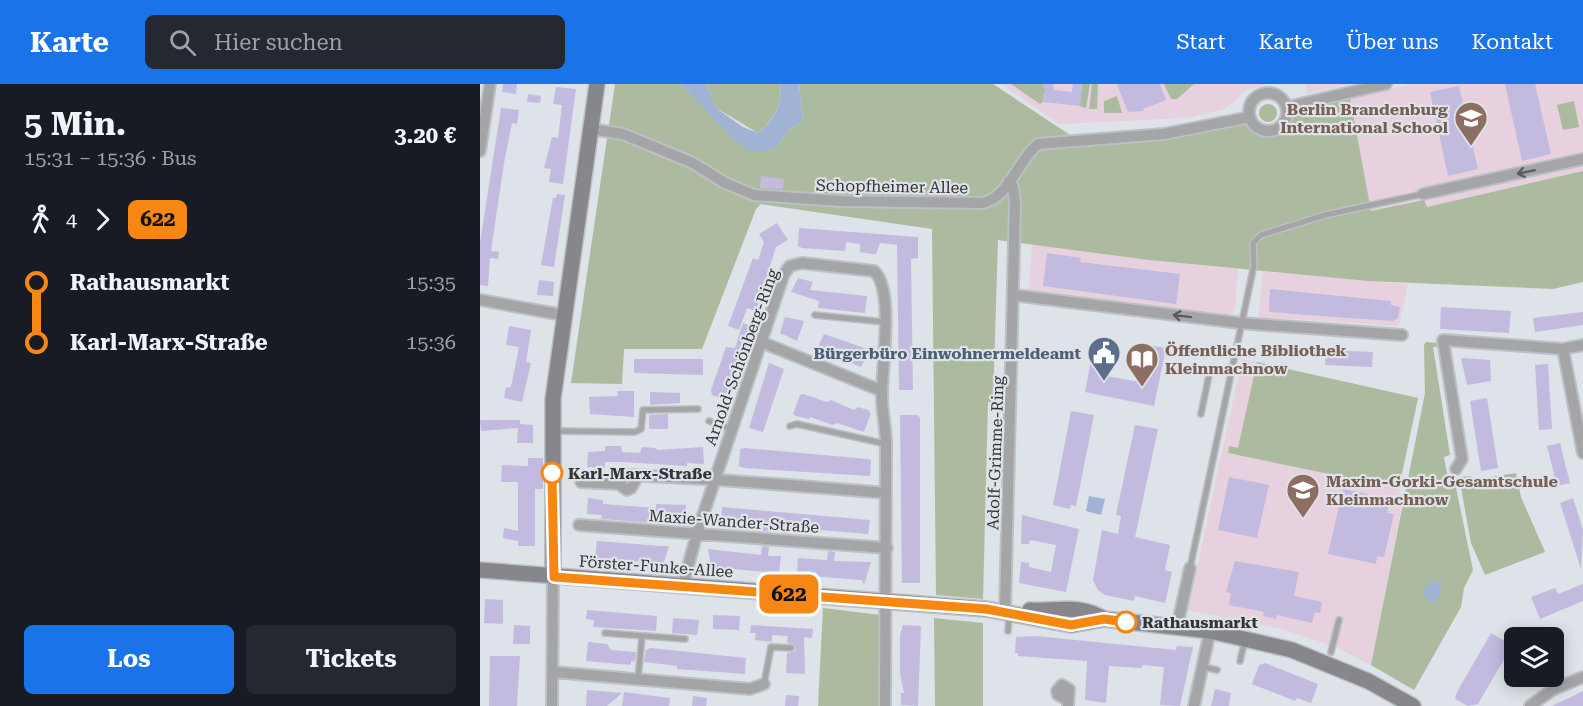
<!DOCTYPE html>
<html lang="de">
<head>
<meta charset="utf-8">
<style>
	body { margin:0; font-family:"Roboto Serif",serif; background:#242831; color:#f1f3f6; height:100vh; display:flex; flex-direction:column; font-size:22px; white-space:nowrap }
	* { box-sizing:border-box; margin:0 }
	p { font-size:20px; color:#9ea1a6 }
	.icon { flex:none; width:33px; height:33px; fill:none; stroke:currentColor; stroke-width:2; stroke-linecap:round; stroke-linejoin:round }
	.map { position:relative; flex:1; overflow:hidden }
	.drawer { display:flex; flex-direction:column; background:#171b24; width:480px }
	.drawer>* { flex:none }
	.badge { padding:0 12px; border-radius:9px; font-size:21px; line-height:39px }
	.fabs { position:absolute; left:1024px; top:543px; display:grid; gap:12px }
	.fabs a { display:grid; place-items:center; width:60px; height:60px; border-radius:9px; background:#171b24; box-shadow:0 3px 15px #0003; font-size:30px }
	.map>.badge { position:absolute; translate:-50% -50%; box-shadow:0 0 0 3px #fff }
	.legs { display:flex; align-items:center; gap:9px; height:66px; padding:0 24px; font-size:20px }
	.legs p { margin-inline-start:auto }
	.summary { display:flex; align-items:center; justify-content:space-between; height:102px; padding:0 24px }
	h1 { font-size:33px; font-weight:700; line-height:45px }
	.primary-button { display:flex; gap:12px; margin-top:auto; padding:12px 24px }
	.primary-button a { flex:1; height:69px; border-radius:9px; background:#1a73e8; color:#fff; font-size:24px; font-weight:700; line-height:69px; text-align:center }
	.primary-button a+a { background:#242831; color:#f1f3f6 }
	ul { padding:0 24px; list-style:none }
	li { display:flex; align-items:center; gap:21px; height:60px; font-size:22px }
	li i { display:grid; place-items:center; width:9px; height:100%; margin:0 8px; background:currentColor }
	li i::after { content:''; width:15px; height:15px; margin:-8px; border:4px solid; border-radius:50%; background:#171b24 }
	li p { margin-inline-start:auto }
	li:first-child i { background:linear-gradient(#0000 50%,currentColor 0) }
	li:last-child i { background:linear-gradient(currentColor 50%,#0000 0) }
	header { display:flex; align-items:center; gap:36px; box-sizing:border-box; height:84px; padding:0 30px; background:#1a73e8; color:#fff }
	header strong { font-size:28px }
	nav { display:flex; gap:33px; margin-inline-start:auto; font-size:21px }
	.search { width:420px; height:54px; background:#242831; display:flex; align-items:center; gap:15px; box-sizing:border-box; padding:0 21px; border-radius:9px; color:#9ea1a6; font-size:22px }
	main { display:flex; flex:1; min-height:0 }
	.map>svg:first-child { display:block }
</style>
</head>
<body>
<header>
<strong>Karte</strong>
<div class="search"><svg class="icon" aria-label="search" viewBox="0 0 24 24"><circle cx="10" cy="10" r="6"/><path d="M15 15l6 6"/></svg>Hier suchen</div>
<nav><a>Start</a><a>Karte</a><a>Über uns</a><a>Kontakt</a></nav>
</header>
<main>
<section class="drawer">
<div class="summary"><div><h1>5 Min.</h1><p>15:31 – 15:36 · Bus</p></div><b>3.20 €</b></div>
<div class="legs"><svg class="icon" aria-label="walk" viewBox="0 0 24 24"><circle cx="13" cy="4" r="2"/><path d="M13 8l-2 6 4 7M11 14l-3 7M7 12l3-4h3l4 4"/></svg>4<svg class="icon" aria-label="forward" viewBox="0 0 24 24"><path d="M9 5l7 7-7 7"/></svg><b class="badge" style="background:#f68712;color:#111">622</b></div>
<ul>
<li><i style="color:#f68712"></i><b>Rathausmarkt</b><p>15:35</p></li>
<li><i style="color:#f68712"></i><b>Karl-Marx-Straße</b><p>15:36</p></li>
</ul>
<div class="primary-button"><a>Los</a><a>Tickets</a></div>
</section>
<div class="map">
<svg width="1103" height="622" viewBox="0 0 1103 622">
	<rect width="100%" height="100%" fill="#dde3e8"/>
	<path fill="#e7d1de" d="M522 0H787L767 6 745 25 706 34 579 40Z
		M825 0H869L827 10Z
		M931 0H1103V87L947 123 944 116 891 127 870 13Z
		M552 159 669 176 758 185 755 225 751 230H745L549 208Z
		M783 187 928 200 919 242 778 233Z
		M762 275 938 314 920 399 919 408 924 410 891 581 858 564 805 546 708 526Z"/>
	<path fill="#acba9f" d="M135 0H201L229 29 295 65 310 45 323 36 319 0H513L596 55 663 52 770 33 781 46 793 47 803 40 807 23 870 13 891 127 944 116 947 123 1103 87V198L1073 205 888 197 669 176 518 156 513 318H508L503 515 456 511 452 145 281 120 276 125 222 265H144L142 300 91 299Z
		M226 0H300C303 22 294 35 278 49L236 24Z
		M531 0H563L566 8 563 10V18L560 20Z
		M602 0H610L606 24 600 22Z
		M612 0H618L617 25H609Z
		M684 0H714L697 15H691Z
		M637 12 642 29H624V17Z
		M1094 17 1099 43 1083 46 1077 21Z
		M779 29a9 9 0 1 1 18 0a9 9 0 1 1-18 0Z
		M946 258 959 259V263H953L970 371 964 373 968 395 974 394 993 486 984 504 981 523 934 606 891 581 945 309 944 261Z
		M777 278 938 314 920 399 913 398 912 403 748 369 749 362 758 364Z
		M1036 389 1041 413 1065 468 1005 491 991 459 979 393 991 392 992 396Z
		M343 524 401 531 402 622H338Z
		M454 534 503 539V622H455Z"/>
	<path fill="#a0b3d5" d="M201 0H226L236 24 263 43 278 49C294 36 303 22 300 0H319L323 36 310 45 295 65 271 68 252 54Z
		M609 412 625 415 621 431 606 427Z
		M956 497 961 499 960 511 955 518H949L943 508 948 500Z"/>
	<path fill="#c3badf" d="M23 0H37L36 10 22 8Z
		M563 0H573L574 6 592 8 593 0H602L600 22 563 18V9H566Z
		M637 0H680L686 16 663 25 664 27 648 28Z
		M1025 0H1055L1071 70 1042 77Z
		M979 2 998 85 968 92 950 8Z
		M76 3 96 5 83 100 69 98 71 85 64 84 72 53 78 54 82 21 73 20Z
		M48 10 61 12 60 19 47 18Z
		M21 24 39 26 37 40 32 39 24 79 11 167 19 168 18 175 10 174 8 202 0 201V159Z
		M281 92 304 95 303 105 280 104Z
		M77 110 85 111 74 183 61 181 73 114H76Z
		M297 139 308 156 296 163 277 223 275 227 267 224 259 246 248 242 273 174 278 176 284 158 279 150Z
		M319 144 438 153V174L431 175 433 306H419L417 161 400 159 396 170H392L380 168V160L366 158 365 167 322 164 318 162Z
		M567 169 601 174 600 178 700 190 696 220 563 202Z
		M318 194 333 198 330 206 387 212 385 229 338 224 339 217 311 208Z
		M59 196 74 198 73 212 57 211Z
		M790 205 911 217V221L920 223 918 234 914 237 867 234 789 228Z
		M961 223 1031 227 1029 249 960 245Z
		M1103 228V241L1055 248 1053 234Z
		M305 233 324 237 317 257 300 249Z
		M263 239 271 242 246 316 232 311 231 306 246 263 255 264Z
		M29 242 51 246 46 278 51 279 42 318 24 314 26 303 30 304 32 298 39 263 26 261Z
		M344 250 390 266 381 283 337 265Z
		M615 255 633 258 626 292 660 298 668 261 686 264 674 322 605 308Z
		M846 266 893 268 892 283 845 281Z
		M981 274 1010 276 1011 297 987 301Z
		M154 275H223V291L154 289Z
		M289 279 304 285 283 348 269 344Z
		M1068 280 1072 345 1059 346 1055 281Z
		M137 307H154V333L110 330 109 313 138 312Z
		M170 308 200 309V319L170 321Z
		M323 310 347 318 351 316 374 326 378 323 388 326 391 329 384 348 357 339 353 341 330 333 329 335 316 332 313 330 320 311Z
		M1007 314 1018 384 1001 387 990 317Z
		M591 327 614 331 596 422 591 421 590 425 573 421Z
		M188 330V345H169V331Z
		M420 331H438L440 334V499H422Z
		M0 336H40V340L53 341V359H37L38 344 1 347Z
		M655 341 678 345 655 453 690 461 685 486 692 488 685 519 655 512 654 517 625 511 618 506 613 496 622 446 638 450 641 432 636 431Z
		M1080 359 1090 399 1077 402 1067 362Z
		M125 362H141L142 368 160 369 162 363 176 364 177 366 223 363 224 380 207 379V382L142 378H125V384L107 383 108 368 125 367Z
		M264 364 388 375 391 376 390 392 264 384 259 382 260 365Z
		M48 374H63V405H55V462H38V457L23 454 24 444 38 447V398H21L22 381 48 382Z
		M749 393 789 401 777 454 738 446Z
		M863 405 910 415 907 429 914 430 904 473 897 472 896 480 848 470Z
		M108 414 123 416V420L176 424V420L206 421 205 436 175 435V439L121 435 122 431 107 430Z
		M1093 414 1103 446 1101 485 1080 419Z
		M242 423 390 436 388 450 292 442V448L283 447V440L241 438Z
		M542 431 599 445 586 508 539 499 541 478 549 479V483L571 488 576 461 550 456 549 460H541Z
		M117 457 181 462H189L182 484 180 479 115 474Z
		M282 462 289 463 288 472H301L299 489 231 483 228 465 281 471Z
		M348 467 355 468 354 477 391 478 384 501 382 496 317 491 318 474 347 476Z
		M755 477 819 488 814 512 842 518 840 529 835 528 832 539 797 531 796 535 783 532 784 528 749 521 751 509 746 508Z
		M1103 500V517L1060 535 1051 513 1075 504 1078 510Z
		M5 515 23 516V540L4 539Z
		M107 526 177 532 176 547 113 543 114 536 106 535Z
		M233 531 260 532 259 546 233 545Z
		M193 534 219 536 217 551 192 549Z
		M34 541 50 542V560H33Z
		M271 541 333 545 332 554 324 553 325 590 306 589 307 569 314 568 316 564 313 560 307 559 308 552 292 551V558L275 556 276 549H270Z
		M423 541 441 542 438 622 421 621V609H424L420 589V551Z
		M1011 549 1030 560 1029 567 998 620 988 622 975 615 977 608Z
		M555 552 696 566 697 562 713 563 700 622 680 621 684 583 663 581 661 584 629 582 626 619 605 616 607 577 538 572V569H535L536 553Z
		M108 558 127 560 131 566 156 568 155 578 151 577V581L106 577Z
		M171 564 266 574 265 590 197 585V582L164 578 166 566Z
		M10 572H40L37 622H9Z
		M785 579 838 600 831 619 817 614 815 617 772 600 779 581Z
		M735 605 751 609 749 622H731Z
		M107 606 142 609 127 622H106Z
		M1103 607V622H1071L1089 614Z
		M144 608 190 614 189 622H142Z
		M306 611 319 612 318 622H305Z
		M213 612 227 614 226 622H212Z"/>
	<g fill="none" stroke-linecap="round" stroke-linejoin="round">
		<g stroke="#bbc0c4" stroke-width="8">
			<path id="lane" d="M335 231 404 238
				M721 330 729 291
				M229 337 251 345
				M310 342 317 340 406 360
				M74 347 155 348 161 345 163 326 218 325
				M710 484 774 181 773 159 781 151 845 131 943 110
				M528 547 529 532
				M125 549 205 555
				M851 568 859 536
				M760 577 765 556
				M723 583 737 586
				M158 595 162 552
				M284 600 291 563 311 564"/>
		</g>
		<g stroke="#bbc0c4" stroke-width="14">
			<path id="street" d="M769 28a19 19 0 1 1 38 0a19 19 0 1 1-38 0Z
				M807 23 906 0
				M111 45 143 50 213 79 245 99 274 111 361 117 502 119C529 114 538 76 558 60L684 50 770 33
				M0 67 10 0
				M943 110 1103 75
				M533 211 760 239 922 251
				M0 216 83 231
				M281 258 402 307
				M1083 265 1103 369
				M976 385 982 375 963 256 1083 265 1103 261
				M158 392 151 404 147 406 139 400 144 391C232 394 319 402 406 409
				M101 398 139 400
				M99 441 407 464
				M203 501 217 449 304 190 310 182 322 179 394 187C415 206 401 285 402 314 402 329 406 344 406 360L405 622
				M525 527 535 119 533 103 529 97
				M697 543 710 484
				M73 588 270 605 284 600
				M72 622 73 493
				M588 622 589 605 582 601 577 607 578 611 588 616
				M714 622 730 547
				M1050 622 1072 606 1103 593"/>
		</g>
		<g stroke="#bbc0c4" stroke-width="18">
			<path id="secondary" d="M0 486 506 525 591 541 624 535 730 547 812 566 888 597 933 622
				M73 493V315L117 0
				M550 526C577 528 598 519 624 535"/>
		</g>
		<use href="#lane" stroke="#a5a4a7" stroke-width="5"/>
		<use href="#street" stroke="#a5a4a7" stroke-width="10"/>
		<use href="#secondary" stroke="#87868a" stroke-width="15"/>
	</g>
	<defs><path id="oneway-shaft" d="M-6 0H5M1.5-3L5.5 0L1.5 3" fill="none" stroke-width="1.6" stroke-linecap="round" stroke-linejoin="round" transform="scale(1.5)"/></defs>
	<g stroke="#5a5b5e">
		<use href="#oneway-shaft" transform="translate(1046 88) rotate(168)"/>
		<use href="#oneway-shaft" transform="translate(702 232) rotate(-173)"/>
	</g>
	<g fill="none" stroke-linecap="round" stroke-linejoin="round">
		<g stroke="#fff" stroke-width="14">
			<path id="line-1" d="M72 389 74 493 506 525 591 541 624 535 646 538"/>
		</g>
		<use href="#line-1" stroke="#f68712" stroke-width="9"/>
	</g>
	<defs>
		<g id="school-pin" transform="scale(1.725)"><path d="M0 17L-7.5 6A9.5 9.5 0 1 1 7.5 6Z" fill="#8d6e63" stroke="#dde3e8"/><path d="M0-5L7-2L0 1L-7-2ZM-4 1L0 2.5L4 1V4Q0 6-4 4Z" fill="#fff"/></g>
		<g id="civic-pin" transform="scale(1.725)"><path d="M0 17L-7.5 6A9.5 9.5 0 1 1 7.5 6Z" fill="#5c6f8a" stroke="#dde3e8"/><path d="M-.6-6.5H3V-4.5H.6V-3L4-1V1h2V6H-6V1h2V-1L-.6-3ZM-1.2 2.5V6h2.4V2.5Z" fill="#fff"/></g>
		<g id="library-pin" transform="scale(1.725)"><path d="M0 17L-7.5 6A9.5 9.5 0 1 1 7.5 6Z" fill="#8d6e63" stroke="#dde3e8"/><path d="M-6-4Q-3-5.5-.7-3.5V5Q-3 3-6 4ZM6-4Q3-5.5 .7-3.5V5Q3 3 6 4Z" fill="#fff"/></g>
	</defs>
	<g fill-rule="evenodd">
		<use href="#school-pin" x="991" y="34"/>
		<use href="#civic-pin" x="624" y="269"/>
		<use href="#library-pin" x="662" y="275"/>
		<use href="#school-pin" x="823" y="406"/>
	</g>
	<g fill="#fff" stroke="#f68712" stroke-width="3">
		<circle cx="72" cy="389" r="10"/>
		<circle cx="646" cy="538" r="10"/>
	</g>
	<g text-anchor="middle" stroke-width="4.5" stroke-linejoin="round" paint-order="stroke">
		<g font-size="16" font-weight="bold" fill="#785e54" stroke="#dde3e8" text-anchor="start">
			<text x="968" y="31" text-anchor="end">Berlin Brandenburg<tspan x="968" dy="18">International School</tspan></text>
			<text x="685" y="272">Öffentliche Bibliothek<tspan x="685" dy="18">Kleinmachnow</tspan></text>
			<text x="846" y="403">Maxim-Gorki-Gesamtschule<tspan x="846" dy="18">Kleinmachnow</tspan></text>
		</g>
		<g font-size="16" fill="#323436" stroke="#dde3e8">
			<text transform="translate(412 102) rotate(1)" y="6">Schopfheimer Allee</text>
			<text transform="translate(261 273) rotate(-70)" y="6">Arnold-Schönberg-Ring</text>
			<text transform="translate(515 369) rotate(-88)" y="6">Adolf-Grimme-Ring</text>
			<text transform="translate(254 437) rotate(4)" y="6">Maxie-Wander-Straße</text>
			<text transform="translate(176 482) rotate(4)" y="6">Förster-Funke-Allee</text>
		</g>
		<g font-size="16" font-weight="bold" fill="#4e5e75" stroke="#dde3e8" text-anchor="end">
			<text x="601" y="275">Bürgerbüro Einwohnermeldeamt</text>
		</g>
		<g font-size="16" font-weight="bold" fill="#323436" stroke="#dde3e8" text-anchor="start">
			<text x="88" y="395">Karl-Marx-Straße</text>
			<text x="662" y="544">Rathausmarkt</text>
		</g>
	</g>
</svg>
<div class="fabs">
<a><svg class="icon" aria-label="layers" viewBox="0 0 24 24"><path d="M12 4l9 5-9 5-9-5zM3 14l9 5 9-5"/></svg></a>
</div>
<b class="badge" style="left:309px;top:510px;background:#f68712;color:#111">622</b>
</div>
</main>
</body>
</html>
